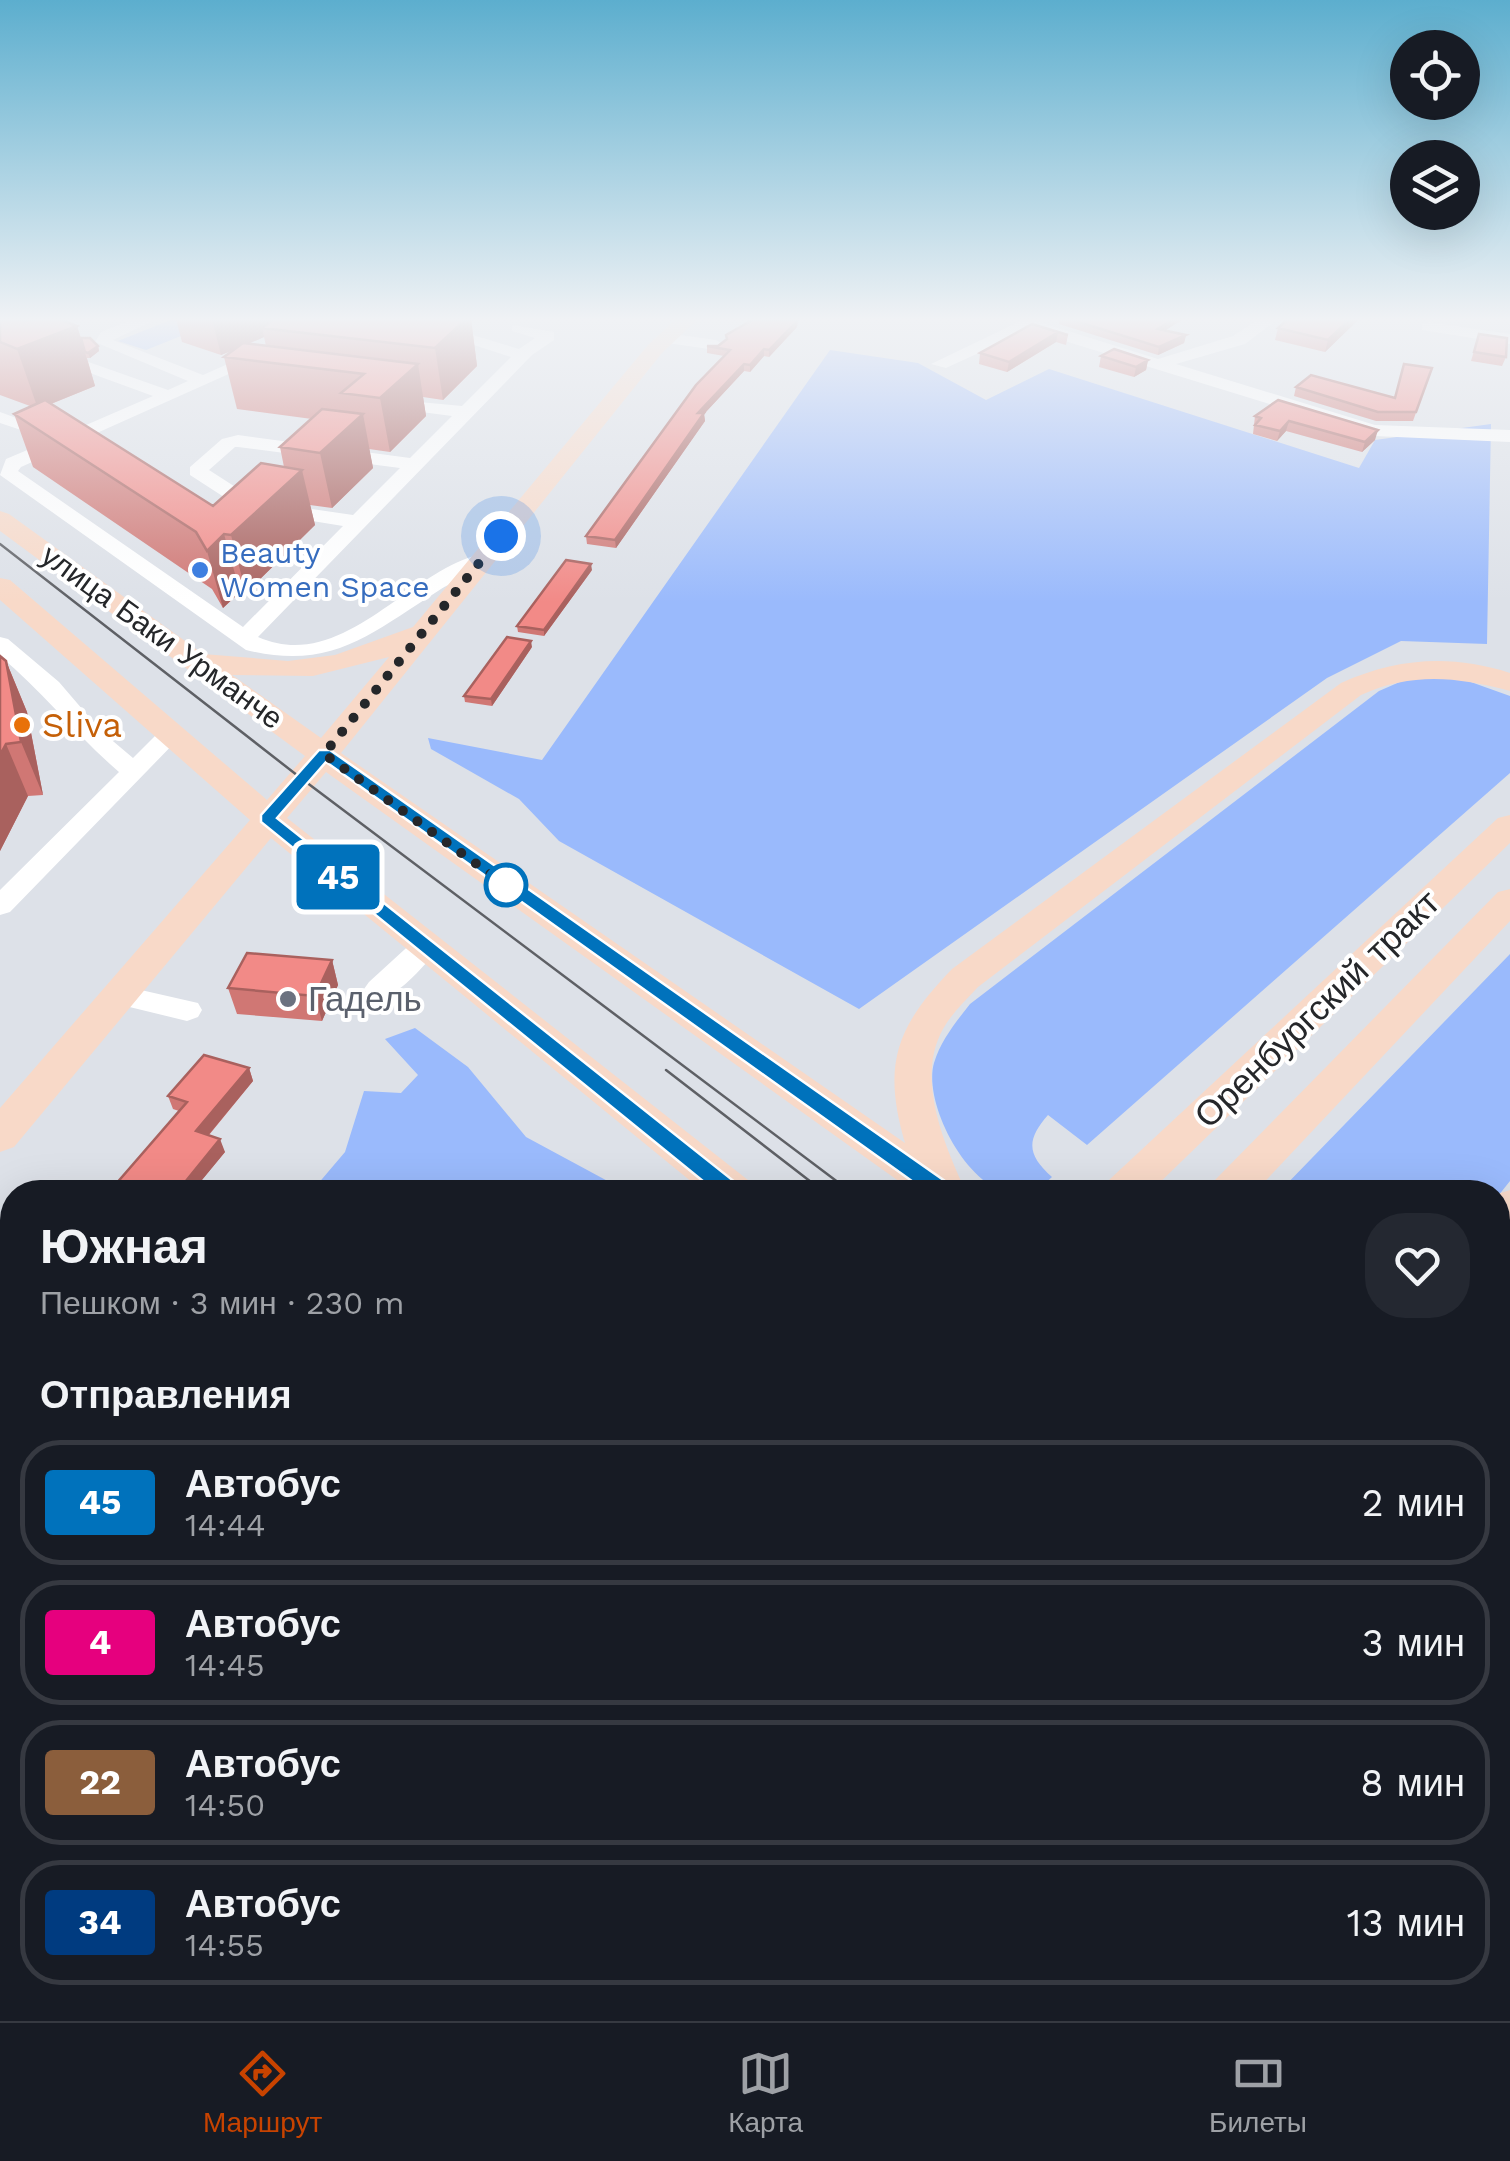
<!DOCTYPE html>
<html lang="ru">
<head>
<meta charset="utf-8">
<style>
	body { margin:0; font-family:"Work Sans",sans-serif; background:#242831; color:#f1f3f6; height:100vh; display:flex; flex-direction:column; font-size:38px; white-space:nowrap }
	* { box-sizing:border-box; margin:0 }
	p { font-size:32px; color:#9ea1a6 }
	.icon { flex:none; width:55px; height:55px; fill:none; stroke:currentColor; stroke-width:2; stroke-linecap:round; stroke-linejoin:round }
	.map { position:relative; flex:1; overflow:hidden }
	.sheet { position:absolute; left:0px; top:1180px; width:1510px; height:842px; display:flex; flex-direction:column; background:#171b24; border-radius:40px 40px 0 0; box-shadow:0 10px 40px #0002 }
	.sheet>* { flex:none }
	.badge { padding:0 20px; border-radius:8px; font-size:35px; line-height:65px }
	.tools { position:absolute; left:1390px; top:30px; display:grid; gap:20px }
	.tools a { display:grid; place-items:center; width:90px; height:90px; border-radius:50%; background:#171b24; box-shadow:0 10px 40px #0002; font-size:50px }
	.you { position:absolute; width:50px; height:50px; margin:-25px; border:8px solid #fff; border-radius:50%; background:#1a73e8; box-shadow:0 0 0 15px #1a73e833 }
	.map>.badge { position:absolute; translate:-50% -50%; box-shadow:0 0 0 5px #fff }
	h2 { padding:0 40px; font-size:38px; line-height:90px }
	.round { display:grid; place-items:center; flex:none; width:105px; height:105px; border-radius:40px; background:#242831 }
	.head { display:flex; align-items:center; justify-content:space-between; height:170px; padding:0 40px }
	h1 { font-size:48px; font-weight:700; line-height:75px }
	ul { padding:0; list-style:none }
	li { display:flex; align-items:center; gap:30px; height:125px; margin:0 20px 15px; padding:0 20px; border:5px solid #363941; border-radius:40px }
	li div { flex:1 }
	li b { display:block; font-size:38px }
	li em { font-style:normal }
	li .badge { min-width:110px; font-weight:700; text-align:center }
	.tabs { display:flex; justify-content:space-around; align-items:center; height:140px; border-top:2px solid #363941; background:#171b24; font-size:28px; color:#9ea1a6 }
	.tabs a { display:grid; justify-items:center; gap:5px }
	.tabs .active { color:#c84300 }
	.map>svg:first-child { display:block }
</style>
</head>
<body>
<div class="map">
<svg width="1510" height="2021" viewBox="0 0 1510 2021">
	<rect width="100%" height="100%" fill="#dde1e8"/>
	<path fill="#9abafc" d="M173 319 206 326 146 350 118 341Z
		M830 350 918 363 986 400 1049 369 1359 468 1375 440 1491 424 1487 644 1401 641 1327 678 859 1009 559 841 519 799 431 749 428 738 542 760Z
		M1433 677 1468 681 1510 696V773L1087 1145 1048 1115C1026 1140 1027 1155 1052 1177 1047 1181 1040 1190 1034 1192 980 1214 921 1108 934 1063 941 1040 956 1022 970 1004L1379 691 1402 681Z
		M1510 954V1181L1498 1196V1192H1279Z
		M415 1028 468 1067 526 1137 628 1192H311L345 1152 364 1091 401 1093 418 1075 385 1039Z
		M11 1489 12 1586 0 1591V1492Z
		M790 2010H1135L1143 2021H780Z"/>
	<g fill="none" stroke-linecap="round" stroke-linejoin="round">
		<path fill="#fff" fill-rule="evenodd" d="M134 319H157L113 340 203 375 257 351 271 355 21 467 18 471 243 627 343 526 244 510 190 475V467L222 439 238 435 410 458 452 416 383 407 377 406V398L462 406 511 357 394 319H420L519 349 535 338 512 331V325L554 332V340L532 355 258 637C342 674 406 572 481 554L491 560C479 573 454 580 438 591 370 634 332 671 246 650L0 475 6 459 51 440 0 423V412L63 435 153 396 79 369 40 376 5 363 0 357V341L17 355 47 367 80 359 168 390 188 381 95 342 101 332ZM235 447H238L400 468 353 515 257 501 209 470Z
			M1025 319H1047L1042 323 1158 359 1233 336 1259 319H1278L1245 344 1176 364 1375 425 1510 430V442L1374 436 1029 330 946 368 931 364Z
			M1428 322 1510 334V344L1422 330V324Z
			M666 333 716 340 724 345 716 350 660 342 658 338Z
			M0 637 8 639 59 682 101 731 133 758 162 729H180L183 734 10 912 0 915V890L119 772C76 735 43 692 0 656Z
			M426 936 436 939 440 946 436 953C418 970 395 1004 369 996L364 989 369 982 416 939Z
			M119 985 198 1003 202 1010 198 1017 187 1021 109 1002 104 995 109 988Z"/>
		<path fill="#f8d9c8" fill-rule="evenodd" d="M676 319H698L662 353 341 753 905 1143C882 1064 896 1027 952 969L1341 683C1397 658 1451 654 1510 673V691C1456 677 1413 672 1361 695L978 987C966 1000 952 1013 943 1029 915 1079 945 1146 966 1192H914L326 772 287 818 748 1180 754 1192H704L271 838 14 1147 0 1152V1108L250 820 0 600V578L10 580 267 800 305 756 0 531V511L9 514 203 654 288 661 335 655 413 627 648 345ZM389 657 321 738 232 675 313 676Z
			M1510 815V843L1150 1192H1103L1109 1180 1498 818Z
			M1510 889V921L1255 1192H1209L1215 1180 1498 892Z
			M1510 1190V1235L1498 1239V1194Z
			M1510 1273V1321L1498 1325V1278Z
			M1498 1507 1510 1512V1634L1498 1629Z
			M1498 1778 1510 1783V1846L1498 1841Z
			M178 2010H248L244 2021H174Z
			M339 2010H409L405 2021H335Z
			M614 2010H682L678 2021H610Z"/>
		<path stroke="#5e6065" stroke-width="2.5" d="M0 544 302 779 851 1192
			M666 1070 824 1192"/>
		<path stroke="#5e6065" stroke-width="4" d="M1498 1684 1510 1694
			M1498 1711 1510 1721"/>
	</g>
	<path fill="#d07774" fill-rule="evenodd" d="M0 319 77 326 81 338 98 346 99 351 90 358H87L95 386 51 404 213 506 284 467 280 447 312 419 237 409 224 357 234 350 221 355 182 342 176 319H471L477 366 443 400 423 397 426 416 390 452 369 449 373 468 332 508 310 505 315 525 246 593 240 592 223 608 212 589 33 467 14 414 30 406 0 395ZM264 337 266 346 248 344Z
		M1060 319H1183L1166 330 1186 335 1184 343 1158 355 1059 324Z
		M1288 319H1359L1325 352 1275 340 1278 328Z
		M798 320 797 327 769 357 764 356 750 372 744 371 704 414 705 421 616 548 587 544 586 536 724 356 707 353V346H718L726 340V335Z
		M1032 324 1068 335 1066 345 1056 342 1007 372 979 364 980 353Z
		M1479 334 1506 357 1502 366 1471 361Z
		M1101 356 1148 360 1146 370 1134 377 1099 367Z
		M1432 368 1413 421H1376L1294 396 1296 387 1395 398Z
		M1278 400 1375 440 1362 452 1286 431 1277 441 1253 434 1255 416Z
		M592 570 544 636 518 632 517 626Z
		M532 647 492 706 465 702 464 696Z
		M6 661 27 712 43 795 28 796 0 851Z
		M332 960 338 985 322 1021 237 1014 228 988Z
		M249 1068 253 1081 209 1135 225 1152 192 1192H109L179 1111 173 1109 168 1096Z
		M12 1282V1312L7 1310 0 1297Z"/>
	<path fill="#a9615e" d="M212 319H306L262 328 264 337 221 355Z
		M466 319H471L477 366 443 400 435 348Z
		M1173 319H1183L1156 336 1158 329Z
		M1350 319H1359L1325 352 1328 340Z
		M798 320 797 327 769 357V350Z
		M77 326 95 386 38 409 17 349Z
		M1058 332 1056 342 1007 372 1009 362Z
		M1186 335 1184 343 1158 355 1159 347Z
		M98 346 99 351 90 358 88 353Z
		M764 349V356L750 372V365Z
		M1148 360 1146 370 1134 377 1136 367Z
		M418 364 426 416 390 452 380 398Z
		M744 364V371L704 414 705 421 616 548 615 540 698 413Z
		M363 414 373 468 332 508 320 453Z
		M1289 421 1286 431 1277 441 1280 431Z
		M1378 430 1375 440 1362 452 1365 442Z
		M302 470 315 525 246 593 231 535Z
		M224 534 240 592 223 608 207 551Z
		M591 564 592 570 544 636V630Z
		M531 641 532 647 492 706 491 699Z
		M6 661 27 712 43 795 21 742Z
		M6 744 28 796 0 851V755Z
		M332 960 338 985 322 1021 315 996Z
		M249 1068 253 1081 201 1144 196 1131Z
		M220 1139 225 1152 192 1192H177Z"/>
	<path fill="#f28a87" stroke="#a9615e" stroke-width="2.5" d="M0 319H19L25 321 34 319H59L77 326 17 349 0 342Z
		M274 319H466L435 348 262 328Z
		M754 319 798 320 769 350 764 349 750 365 744 364 698 413H704L615 540 586 536 696 385 730 350 707 346H718L727 339 726 335Z
		M1069 319H1173L1158 329 1186 335 1159 347Z
		M1288 319H1350L1328 340 1278 328Z
		M1032 324 1068 335 1058 332 1009 362 980 353Z
		M1479 334 1507 338 1506 357 1474 352Z
		M81 338H90L98 346 88 353 85 352Z
		M243 343 418 364 380 398 341 393 364 374 224 357Z
		M1114 349 1148 360 1136 367 1101 356Z
		M1404 364 1432 368 1416 412H1378L1296 387 1311 375 1395 398Z
		M45 400 213 506 261 463 302 470 231 535 224 534 207 551 196 532 14 414Z
		M1278 400 1378 430 1365 442 1289 421 1280 431 1255 425 1261 418 1255 416Z
		M322 409 363 414 320 453 280 447Z
		M566 560 591 564 544 630 517 626Z
		M507 637 531 641 491 699 464 696Z
		M0 656 6 661 21 742 6 744 0 755Z
		M247 953 332 960 315 996 228 988Z
		M204 1055 249 1068 196 1131 220 1139 177 1192H155L141 1188 137 1192H109L187 1102 168 1096Z
		M12 1282V1302L0 1298V1297Z"/>
	<linearGradient id="sky" x2="0" y2="1"><stop stop-color="#5caece"/><stop offset="0.53" stop-color="#f0f2f5"/><stop offset="1" stop-color="#f0f2f5" stop-opacity="0"/></linearGradient>
	<rect width="1510" height="602" fill="url(#sky)"/>
	<path fill="#0072bc" stroke="#fff" stroke-width="2.5" d="M319 750H330L952 1186 956 1192 952 1199H937L326 762 277 818 740 1186 744 1192 740 1199H725L261 822V815Z"/>
	<g fill="none" stroke-linecap="round" stroke-linejoin="round">
		<path stroke="#25272a" stroke-width="10" stroke-dasharray="0 18" d="M501 536 324 754 514 891 506 885"/>
	</g>
	<circle fill="#3f7fe0" stroke="#fff" stroke-width="4" cx="200" cy="570" r="10"/>
	<circle fill="#e8710a" stroke="#fff" stroke-width="4" cx="22" cy="725" r="10"/>
	<circle fill="#fff" stroke="#0072bc" stroke-width="5" cx="506" cy="885" r="20"/>
	<circle fill="#6b7280" stroke="#fff" stroke-width="4" cx="288" cy="999" r="10"/>
	<g text-anchor="middle" stroke-width="8" stroke-linejoin="round" paint-order="stroke">
		<g font-size="30" fill="#366cbe" stroke="#fff" text-anchor="start">
			<text x="220" y="563">Beauty<tspan x="220" dy="34">Women Space</tspan></text>
		</g>
		<g font-size="30" fill="#25272a" stroke="#fff">
			<text transform="translate(162 637) rotate(36)" y="10">улица Баки Урманче</text>
		</g>
		<g font-size="35" fill="#c56008" stroke="#fff" text-anchor="start">
			<text x="42" y="737">Sliva</text>
		</g>
		<g font-size="35" fill="#5b616d" stroke="#fff" text-anchor="start">
			<text x="308" y="1011">Гадель</text>
		</g>
		<g font-size="35" fill="#25272a" stroke="#fff">
			<text transform="translate(1317 1009) rotate(-44)" y="12">Оренбургский тракт</text>
		</g>
	</g>
</svg>
<div class="tools">
<a><svg class="icon" aria-label="locate" viewBox="0 0 24 24"><circle cx="12" cy="12" r="6"/><path d="M12 2v4M12 18v4M2 12h4M18 12h4"/></svg></a>
<a><svg class="icon" aria-label="layers" viewBox="0 0 24 24"><path d="M12 4l9 5-9 5-9-5zM3 14l9 5 9-5"/></svg></a>
</div>
<div class="you" style="left:501px;top:536px"></div>
<b class="badge" style="left:338px;top:877px;background:#0072bc;color:#fff">45</b>
<section class="sheet">
<div class="head"><div><h1>Южная</h1><p>Пешком · 3 мин · 230 m</p></div><a class="round"><svg class="icon" aria-label="heart" viewBox="0 0 24 24"><path d="M12 20l-8-8c-3-5 5-10 8-4 3-6 11-1 8 4z"/></svg></a></div>
<h2>Отправления</h2>
<ul>
<li><span class="badge" style="background:#0072bc;color:#fff">45</span><div><b>Автобус</b><p>14:44</p></div><em>2 мин</em></li>
<li><span class="badge" style="background:#e6007e;color:#fff">4</span><div><b>Автобус</b><p>14:45</p></div><em>3 мин</em></li>
<li><span class="badge" style="background:#8b5e3c;color:#fff">22</span><div><b>Автобус</b><p>14:50</p></div><em>8 мин</em></li>
<li><span class="badge" style="background:#003b80;color:#fff">34</span><div><b>Автобус</b><p>14:55</p></div><em>13 мин</em></li>
</ul>
</section>
</div>
<nav class="tabs">
<a class="active"><svg class="icon" aria-label="directions" viewBox="0 0 24 24"><path d="M12 3l9 9-9 9-9-9zM9 14v-3h6M13 9l2 2-2 2"/></svg>Маршрут</a>
<a><svg class="icon" aria-label="map" viewBox="0 0 24 24"><path d="M3 6l6-2 6 2 6-2v14l-6 2-6-2-6 2zM9 4v14M15 6v14"/></svg>Карта</a>
<a><svg class="icon" aria-label="tickets" viewBox="0 0 24 24"><path d="M3 7h18v10H3zM15 7v10"/></svg>Билеты</a>
</nav>
</body>
</html>
